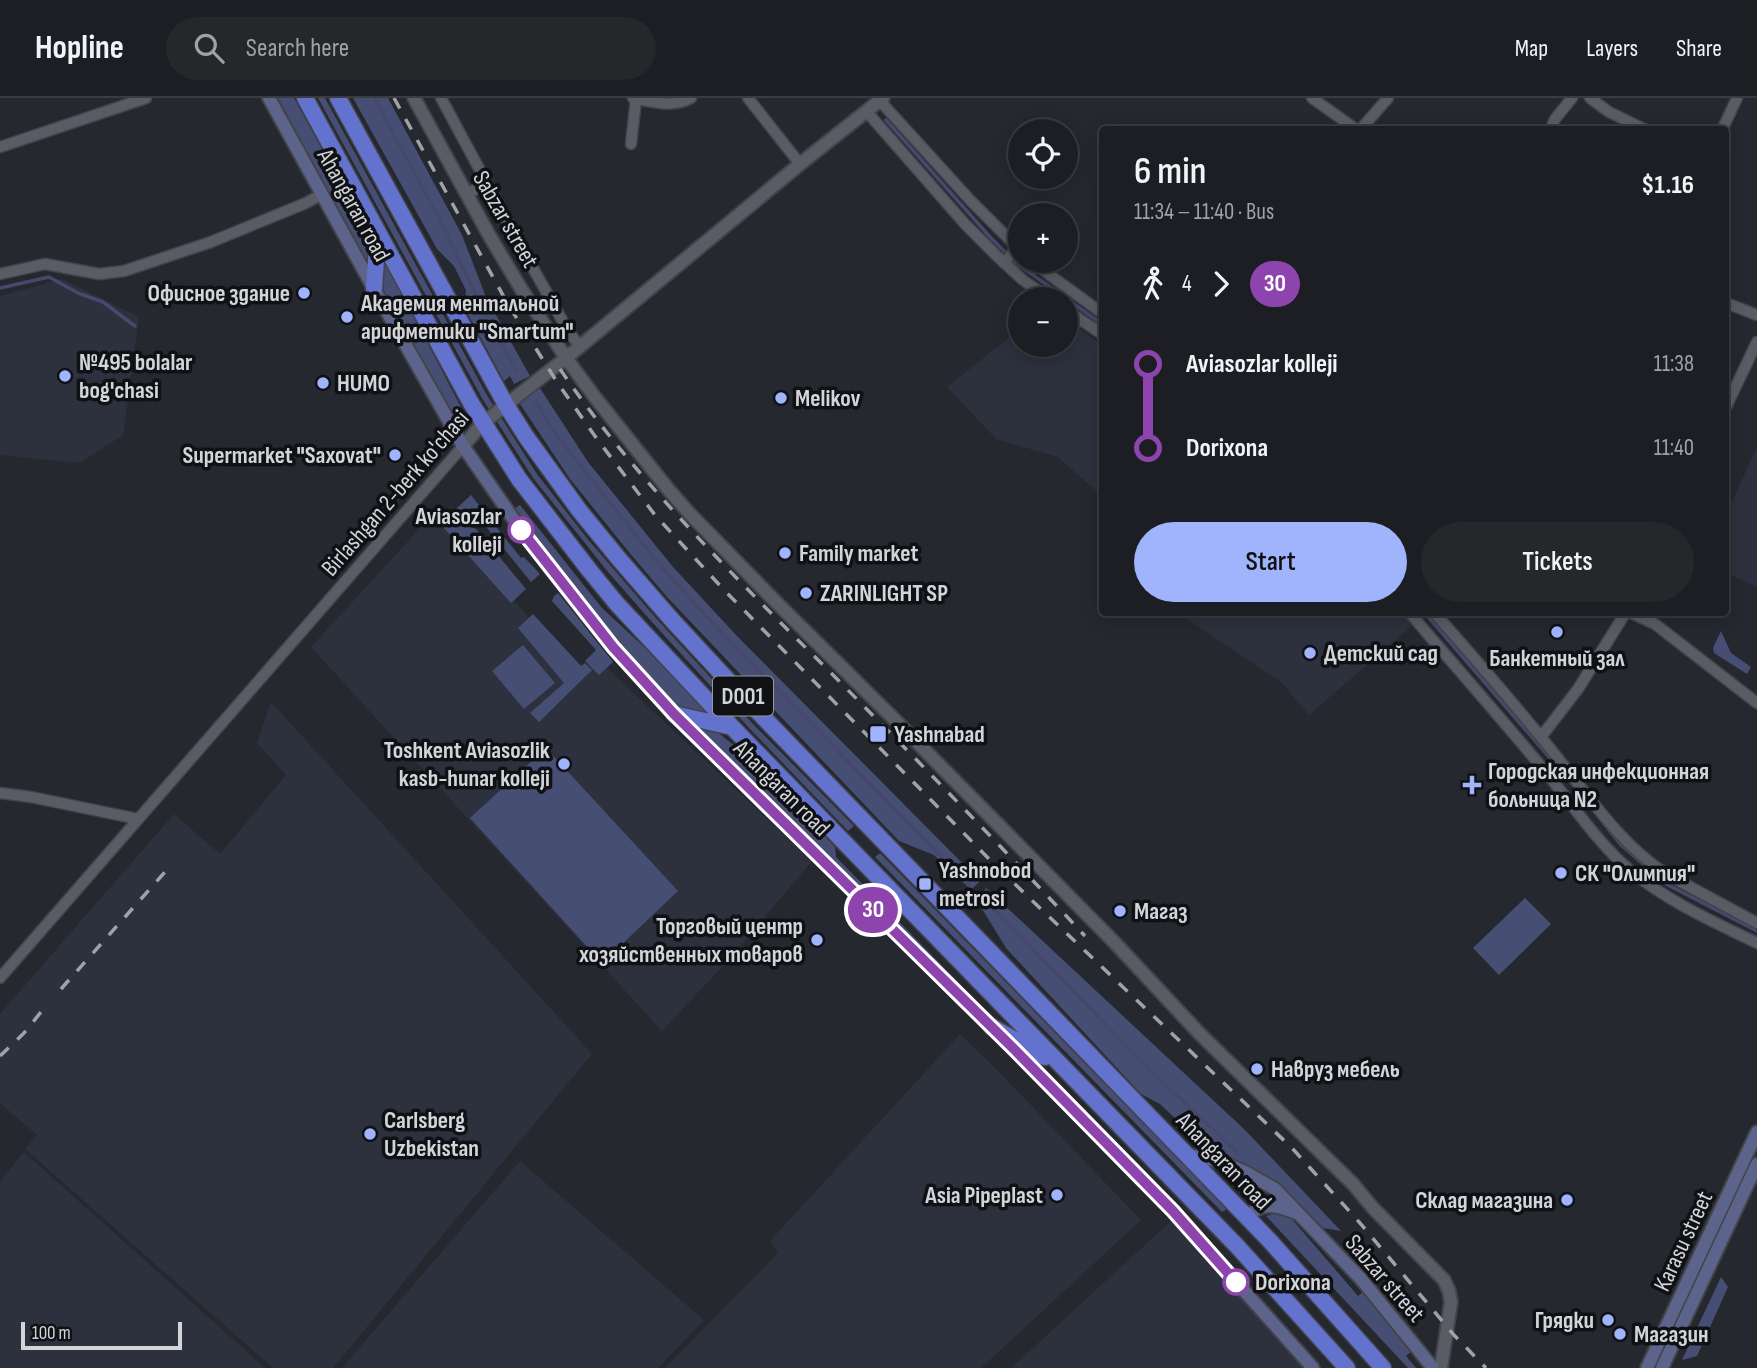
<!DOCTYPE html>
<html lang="en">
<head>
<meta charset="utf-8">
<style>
	body { margin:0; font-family:"Sofia Sans Condensed",sans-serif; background:#25272b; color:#f1f3f6; height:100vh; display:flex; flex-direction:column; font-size:26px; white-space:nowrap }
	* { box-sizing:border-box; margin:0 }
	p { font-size:23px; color:#a0a2a6 }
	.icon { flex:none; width:38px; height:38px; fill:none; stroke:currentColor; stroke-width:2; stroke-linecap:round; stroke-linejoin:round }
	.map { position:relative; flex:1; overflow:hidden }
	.details { position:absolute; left:1099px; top:28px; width:630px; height:490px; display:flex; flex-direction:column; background:#1c1e23; border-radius:7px; box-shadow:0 4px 18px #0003,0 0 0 2px #3a3c41 }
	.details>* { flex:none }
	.badge { padding:0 14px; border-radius:23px; font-size:24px; line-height:46px }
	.tools { position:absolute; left:1008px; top:21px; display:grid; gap:14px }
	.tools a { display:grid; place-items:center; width:70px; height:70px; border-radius:50%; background:#1c1e23; box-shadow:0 4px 18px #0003,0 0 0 2px #3a3c41; font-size:35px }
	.scale { position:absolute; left:21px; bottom:18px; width:161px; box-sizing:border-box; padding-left:7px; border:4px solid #d2d4d8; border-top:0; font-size:19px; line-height:24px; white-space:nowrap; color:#d2d4d8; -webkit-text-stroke:5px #101114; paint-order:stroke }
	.map>.badge { position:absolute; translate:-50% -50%; box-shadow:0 0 0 4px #fff }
	.legs { display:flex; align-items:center; gap:10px; height:77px; padding:0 35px; font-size:23px }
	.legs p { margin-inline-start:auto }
	.summary { display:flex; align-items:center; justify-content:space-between; height:119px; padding:0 35px }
	h1 { font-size:38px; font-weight:600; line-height:52px }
	.primary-button { display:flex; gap:14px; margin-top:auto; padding:14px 35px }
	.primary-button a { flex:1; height:80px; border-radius:42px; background:#a0b3fd; color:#111; font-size:28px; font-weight:600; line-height:80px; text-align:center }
	.primary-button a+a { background:#25272b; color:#f1f3f6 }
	ul { padding:0 35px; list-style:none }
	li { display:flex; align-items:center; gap:24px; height:84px; font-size:26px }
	li i { display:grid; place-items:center; width:10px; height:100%; margin:0 9px; background:currentColor }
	li i::after { content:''; width:18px; height:18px; margin:-9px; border:5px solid; border-radius:50%; background:#1c1e23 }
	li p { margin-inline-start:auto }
	li:first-child i { background:linear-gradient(#0000 50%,currentColor 0) }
	li:last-child i { background:linear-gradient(currentColor 50%,#0000 0) }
	header { display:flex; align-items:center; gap:42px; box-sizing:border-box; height:98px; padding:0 35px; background:#1c1e23; border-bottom:2px solid #3a3c41 }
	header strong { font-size:33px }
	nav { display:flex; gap:38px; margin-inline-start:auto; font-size:24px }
	.search { width:490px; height:63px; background:#25272b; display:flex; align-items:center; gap:18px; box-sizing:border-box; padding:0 24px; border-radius:38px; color:#a0a2a6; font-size:26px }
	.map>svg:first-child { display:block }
</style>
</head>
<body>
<header>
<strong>Hopline</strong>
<div class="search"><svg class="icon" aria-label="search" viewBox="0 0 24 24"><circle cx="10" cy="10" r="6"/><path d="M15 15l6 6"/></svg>Search here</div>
<nav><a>Map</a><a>Layers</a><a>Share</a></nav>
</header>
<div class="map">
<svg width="1757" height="1270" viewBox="0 0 1757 1270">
	<rect width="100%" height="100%" fill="#26282f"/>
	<path fill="#2d313d" d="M62 181 139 219 123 337 80 365 0 357V198Z
		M1066 221 1102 247V398L1058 359 996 341 947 289 1020 231V247H1066Z
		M1757 349V489L1726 475V417Z
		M434 415 518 507 568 565 607 570 812 763 734 856 662 933 311 549Z
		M1178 515H1402L1413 527 1309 617 1281 584Z
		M271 604 592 956 333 1270H273L25 1051 37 1037 0 1005V916L174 716 220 756 286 677 257 645Z
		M960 936 995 970 1141 1122 981 1270H665L778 1155 770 1143Z
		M24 1054 265 1270H0V1083Z
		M520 1063 704 1222 658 1270H342Z
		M1172 1122 1303 1270H1011Z"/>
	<path fill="#464f73" d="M278 0H294L372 143 367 166Z
		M318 0H325L488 299 537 376 586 439 655 519 754 627 854 728 848 733 749 630 651 523 608 474 533 380 483 302Z
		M353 0H388L462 137 486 199 530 278 514 286 510 278 504 283 465 211 466 192 454 168 437 151Z
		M384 162 461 309V331L380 186Z
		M536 284 588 364 673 469 737 538 980 783 971 792 934 757 899 743 667 499 628 453 570 381 514 297Z
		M471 397 521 460 524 459 540 476 531 484 483 425C470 416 459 417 444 422Z
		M520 407 602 510 643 548 705 612V616L679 611 617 541 582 499 539 444 515 410Z
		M460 426 468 428 476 431 526 491 511 505 443 429Z
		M558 495 613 564 599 577 585 563 596 552 552 503 554 498Z
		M533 516 581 568 585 565 592 572 539 624 530 615 564 585 518 530Z
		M1721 533 1731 555 1751 569 1747 576 1714 555 1713 550Z
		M523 547 555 585 524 611 492 573Z
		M701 631 716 633 751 661 835 749 836 759 1000 927 705 638Z
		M546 650 678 793 602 865 470 720Z
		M880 755 1227 1111 1222 1114 875 759Z
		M986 790 1245 1032 1341 1133 1323 1130 1275 1082 1199 1049 1188 1039 1183 1028 1160 1006 1141 996 1006 850 976 801Z
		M1525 800 1551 826 1499 877 1473 850Z
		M1272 1116 1286 1117 1291 1120 1358 1198 1364 1193 1413 1252 1406 1258 1416 1270H1408L1266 1118Z
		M1721 1179 1728 1189 1697 1258 1682 1262Z"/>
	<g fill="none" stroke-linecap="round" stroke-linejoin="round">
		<path stroke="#46496b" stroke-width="3.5" d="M374 0 435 113 486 217 517 274
			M886 22 990 139 1016 165 1102 226
			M0 190 49 179 78 195 103 204 135 228
			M536 304 554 334 659 466 721 534 969 787
			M1424 514 1575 689
			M1601 722 1621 747 1666 786 1757 833
			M984 801 1151 973 1237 1054"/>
		<g stroke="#424449" stroke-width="13">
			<path id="minor" d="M441 0 524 154 567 231 580 249
				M633 0C652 4 673 10 691 0
				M748 0 800 66
				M1312 0 1357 32
				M1590 0 1609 14 1646 32
				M880 3 971 103 1020 152
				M867 14 965 126 998 159 1023 182 1050 201
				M1360 32 1388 0
				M1550 32 1555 21 1572 0
				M1722 32 1737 0
				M631 46 636 1
				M0 49 146 0
				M467 96 487 85
				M1033 163 1051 178 1102 215
				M1004 165 1018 149
				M0 176 45 166 99 176 124 173 211 144 306 105 322 96
				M1726 205 1757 217
				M1066 212 1102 236
				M1726 309 1757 244
				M1409 514C1454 567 1500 619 1545 673 1571 705 1600 748 1632 774 1669 804 1714 824 1757 845
				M1434 514C1474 560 1515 606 1553 654 1588 697 1619 745 1666 776L1757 825
				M1629 514 1655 526 1757 605
				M1541 639 1578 591 1626 514
				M0 695 31 699 138 721
				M0 880 463 348"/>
		</g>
		<g stroke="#424449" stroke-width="16">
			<path id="tertiary" d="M414 0 489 137 520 189 566 260 594 298 668 391 690 416 777 505 896 623 1116 846 1199 935 1353 1086 1373 1110 1444 1182 1449 1193 1451 1204 1441 1270
				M463 348 483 325 566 260 800 66 883 0"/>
		</g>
		<g stroke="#424449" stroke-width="16">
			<path id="secondary" d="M269 0 374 191 463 348 521 432 584 514 613 549 674 616 1011 948 1173 1113 1313 1270
				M1186 1056 1225 1065 1247 1075 1275 1091 1361 1181 1433 1270
				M1247 1119C1262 1103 1277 1107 1296 1115
				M1647 1270 1757 1034
				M1662 1270 1757 1066"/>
		</g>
		<g stroke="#424449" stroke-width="19">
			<path id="trunk" d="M305 0 471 305 519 381 590 473 617 506 732 629 1237 1148 1347 1270
				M338 0 506 307 527 340 579 412 619 461 672 522 734 589 1270 1143 1383 1270
				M374 191 378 134
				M674 616 732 629
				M992 929 1045 959"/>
		</g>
		<use href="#minor" stroke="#5a5c65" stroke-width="10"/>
		<use href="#tertiary" stroke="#5a5c65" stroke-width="12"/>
		<use href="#secondary" stroke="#5d648c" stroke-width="12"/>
		<use href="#trunk" stroke="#6272cd" stroke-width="16"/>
		<path stroke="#a0a2a6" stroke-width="3.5" stroke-dasharray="12 12" stroke-linecap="butt" d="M394 0 509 208 557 284 597 341 655 417 725 493 999 771 1292 1050 1360 1125 1454 1237 1486 1270
			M560 271C638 385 737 481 835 579 919 664 1003 750 1085 838
			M61 891 172 766
			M0 958 24 935 41 914"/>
	</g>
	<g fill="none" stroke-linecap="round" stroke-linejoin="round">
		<g stroke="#fff" stroke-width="16">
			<path id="line-1" d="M521 432 613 549 674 616 1014 951 1173 1113 1236 1184"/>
		</g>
		<use href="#line-1" stroke="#8e44ad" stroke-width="10"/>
	</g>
	<g fill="#a0b3fd" stroke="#101114" stroke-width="2.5">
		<circle cx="304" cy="195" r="7"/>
		<circle cx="347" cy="219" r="7"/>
		<circle cx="65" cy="278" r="7"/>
		<circle cx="323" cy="285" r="7"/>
		<circle cx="781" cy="300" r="7"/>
		<circle cx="395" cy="357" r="7"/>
		<circle cx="785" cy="455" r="7"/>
		<circle cx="806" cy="495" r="7"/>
		<circle cx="1557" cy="534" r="7"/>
		<circle cx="1310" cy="555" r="7"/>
		<rect x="869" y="627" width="18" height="18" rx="3.5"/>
		<circle cx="564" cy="666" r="7"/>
		<path d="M1468.5 676.5h7v7h7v7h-7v7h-7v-7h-7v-7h7z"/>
		<circle cx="1561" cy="775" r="7"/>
		<rect x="918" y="779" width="14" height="14" rx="3.5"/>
		<circle cx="1120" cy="813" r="7"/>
		<circle cx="817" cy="842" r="7"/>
		<circle cx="1257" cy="971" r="7"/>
		<circle cx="370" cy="1036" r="7"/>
		<circle cx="1057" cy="1097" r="7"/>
		<circle cx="1567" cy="1102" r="7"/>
		<circle cx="1608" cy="1222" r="7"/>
		<circle cx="1620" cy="1236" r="7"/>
	</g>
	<g fill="#fff" stroke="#8e44ad" stroke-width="3.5">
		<circle cx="521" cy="432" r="12"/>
		<circle cx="1236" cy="1184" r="12"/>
	</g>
	<g text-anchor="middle" stroke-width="7" stroke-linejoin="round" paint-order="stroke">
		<rect fill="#101114" stroke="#989a9d" stroke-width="2" x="713" y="578.5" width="60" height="39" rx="5"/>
		<g font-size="23" font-weight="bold" fill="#d2d4d8">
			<text x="743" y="606">D001</text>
		</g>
		<g font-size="24" fill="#d2d4d8" stroke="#101114">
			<text transform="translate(354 107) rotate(61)" y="8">Ahangaran road</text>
			<text transform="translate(506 121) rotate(60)" y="8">Sabzar street</text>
			<text transform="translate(395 395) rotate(-49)" y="8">Birlashgan 2-berk ko'chasi</text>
			<text transform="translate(782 690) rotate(45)" y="8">Ahangaran road</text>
			<text transform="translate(1224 1063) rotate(46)" y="8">Ahangaran road</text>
			<text transform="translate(1683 1143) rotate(-65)" y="8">Karasu street</text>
			<text transform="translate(1385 1180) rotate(49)" y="8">Sabzar street</text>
		</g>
		<g font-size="24" font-weight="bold" fill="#d2d4d8" stroke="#101114" text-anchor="start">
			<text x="290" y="203" text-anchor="end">Офисное здание</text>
			<text x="361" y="213">Академия ментальной<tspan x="361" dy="28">арифметики "Smartum"</tspan></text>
			<text x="79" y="272">№495 bolalar<tspan x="79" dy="28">bog'chasi</tspan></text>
			<text x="337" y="293">HUMO</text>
			<text x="795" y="308">Melikov</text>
			<text x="381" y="365" text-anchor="end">Supermarket "Saxovat"</text>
			<text x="799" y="463">Family market</text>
			<text x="820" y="503">ZARINLIGHT SP</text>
			<text x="1324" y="563">Детский сад</text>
			<text x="1557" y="568" text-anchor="middle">Банкетный зал</text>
			<text x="894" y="644">Yashnabad</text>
			<text x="550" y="660" text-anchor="end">Toshkent Aviasozlik<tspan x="550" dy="28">kasb-hunar kolleji</tspan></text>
			<text x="1488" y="681">Городская инфекционная<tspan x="1488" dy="28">больница N2</tspan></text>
			<text x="939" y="780">Yashnobod<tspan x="939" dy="28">metrosi</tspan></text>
			<text x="1575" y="783">СК "Олимпия"</text>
			<text x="1134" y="821">Магаз</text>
			<text x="803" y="836" text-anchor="end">Торговый центр<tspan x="803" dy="28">хозяйственных товаров</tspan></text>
			<text x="1271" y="979">Навруз мебель</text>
			<text x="384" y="1030">Carlsberg<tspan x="384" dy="28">Uzbekistan</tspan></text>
			<text x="1043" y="1105" text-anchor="end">Asia Pipeplast</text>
			<text x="1553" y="1110" text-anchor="end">Склад магазина</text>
			<text x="1594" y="1230" text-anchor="end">Грядки</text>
			<text x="1634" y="1244">Магазин</text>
		</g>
		<g font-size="24" font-weight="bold" fill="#d2d4d8" stroke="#101114" text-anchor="end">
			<text x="502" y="426">Aviasozlar<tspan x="502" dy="28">kolleji</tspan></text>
			<text x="1255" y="1192" text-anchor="start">Dorixona</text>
		</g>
	</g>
</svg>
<div class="tools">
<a><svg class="icon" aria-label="locate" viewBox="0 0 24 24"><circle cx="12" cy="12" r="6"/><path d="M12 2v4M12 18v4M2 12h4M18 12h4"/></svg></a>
<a>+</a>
<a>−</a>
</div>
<div class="scale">100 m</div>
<b class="badge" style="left:873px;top:812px;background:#8e44ad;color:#fff">30</b>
<section class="details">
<div class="summary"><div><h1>6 min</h1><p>11:34 – 11:40 · Bus</p></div><b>$1.16</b></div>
<div class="legs"><svg class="icon" aria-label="walk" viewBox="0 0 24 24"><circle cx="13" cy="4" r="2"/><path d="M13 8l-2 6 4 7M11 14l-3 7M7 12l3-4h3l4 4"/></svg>4<svg class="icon" aria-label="forward" viewBox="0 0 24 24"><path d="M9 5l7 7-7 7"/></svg><b class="badge" style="background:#8e44ad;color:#fff">30</b></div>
<ul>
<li><i style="color:#8e44ad"></i><b>Aviasozlar kolleji</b><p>11:38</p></li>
<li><i style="color:#8e44ad"></i><b>Dorixona</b><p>11:40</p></li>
</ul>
<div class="primary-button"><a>Start</a><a>Tickets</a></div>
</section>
</div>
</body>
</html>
